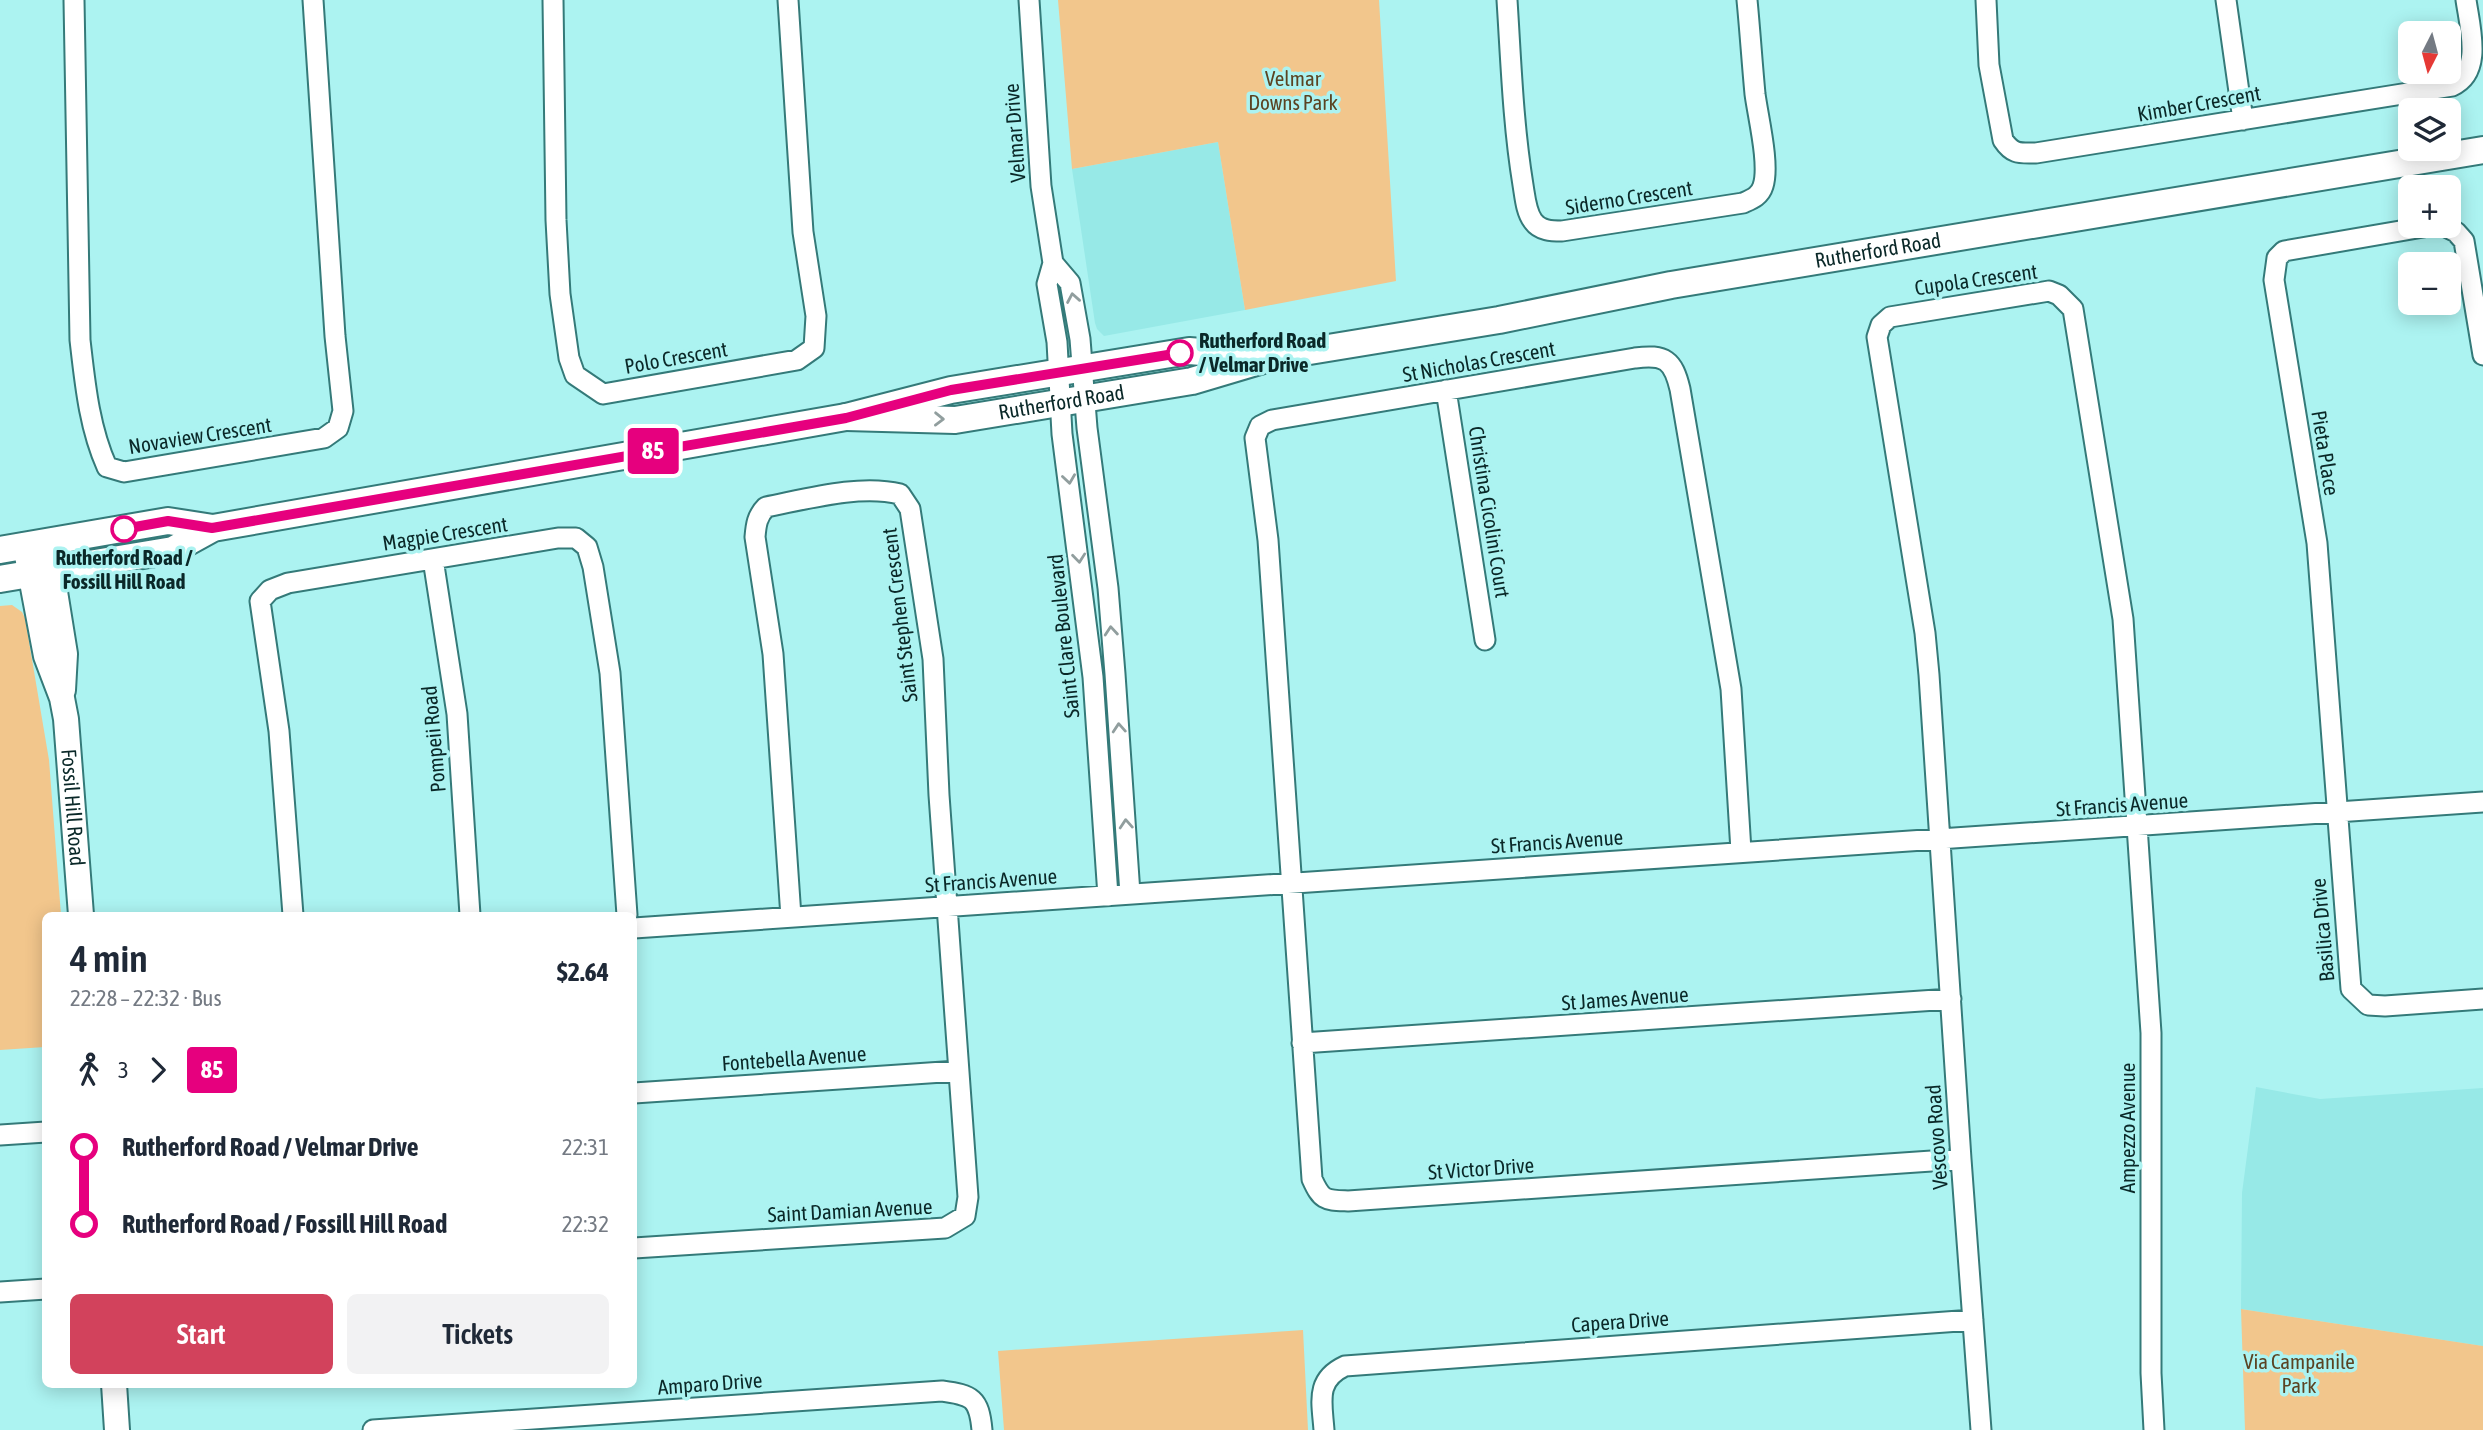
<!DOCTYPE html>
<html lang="en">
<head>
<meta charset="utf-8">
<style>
	body { margin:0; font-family:"Asap Condensed",sans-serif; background:#f2f2f3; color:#1f2937; height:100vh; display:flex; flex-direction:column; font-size:26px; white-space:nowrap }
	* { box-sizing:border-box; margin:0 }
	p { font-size:23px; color:#747a83 }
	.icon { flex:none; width:38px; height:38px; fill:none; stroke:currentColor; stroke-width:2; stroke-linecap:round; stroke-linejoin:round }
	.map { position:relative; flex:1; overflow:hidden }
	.sheet { position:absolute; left:42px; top:912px; width:595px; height:476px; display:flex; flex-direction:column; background:#fff; border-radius:10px; box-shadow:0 4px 18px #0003 }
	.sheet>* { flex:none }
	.badge { padding:0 14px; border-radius:5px; font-size:24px; line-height:46px }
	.needle { width:46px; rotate:186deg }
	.fabs { position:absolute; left:2398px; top:21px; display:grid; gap:14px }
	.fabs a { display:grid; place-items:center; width:63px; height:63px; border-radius:10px; background:#fff; box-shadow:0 4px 18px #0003; font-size:35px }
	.map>.badge { position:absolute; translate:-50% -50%; box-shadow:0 0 0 4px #fff }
	.legs { display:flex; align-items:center; gap:10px; height:77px; padding:0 28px; font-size:23px }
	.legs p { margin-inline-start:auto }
	.overview { display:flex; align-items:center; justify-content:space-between; height:119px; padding:0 28px }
	h1 { font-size:38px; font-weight:600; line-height:52px }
	.primary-button { display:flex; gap:14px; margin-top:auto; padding:14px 28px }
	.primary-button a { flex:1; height:80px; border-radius:10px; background:#d2425c; color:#fff; font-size:28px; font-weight:600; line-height:80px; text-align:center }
	.primary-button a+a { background:#f2f2f3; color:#1f2937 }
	ul { padding:0 28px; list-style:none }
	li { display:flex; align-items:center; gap:24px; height:77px; font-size:26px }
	li i { display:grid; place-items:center; width:10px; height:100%; margin:0 9px; background:currentColor }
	li i::after { content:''; width:18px; height:18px; margin:-9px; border:5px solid; border-radius:50%; background:#fff }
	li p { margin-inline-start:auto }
	li:first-child i { background:linear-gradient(#0000 50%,currentColor 0) }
	li:last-child i { background:linear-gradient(currentColor 50%,#0000 0) }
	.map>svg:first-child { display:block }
</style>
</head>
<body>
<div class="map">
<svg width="2483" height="1430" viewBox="0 0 2483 1430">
	<rect width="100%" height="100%" fill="#acf3f1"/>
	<path fill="#97e9e7" d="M1218 142 1245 310 1104 336 1097 329 1095 323 1072 169Z
		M2256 1087 2320 1099 2483 1088V1346L2241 1309 2242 1193Z"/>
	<path fill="#f2c68c" d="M1058 0H1379L1396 281 1245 310 1218 142 1072 169Z
		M12 605 22 612 25 618 49 760 61 915H46L45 1047 0 1050V606Z
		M2241 1309 2483 1346V1430H2245Z
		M1303 1330 1308 1430H1004L998 1351Z"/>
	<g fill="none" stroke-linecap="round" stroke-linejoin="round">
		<g stroke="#347a79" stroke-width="23">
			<path id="minor" d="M74 0 80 340C85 383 89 427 107 467L124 472 324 438 338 428 343 411 335 336 313 0
				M553 0 556 220 560 294 569 358 575 375 603 394 797 360 814 348 816 316 803 232 788 0
				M1029 0 1041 186 1053 263 1047 284 1057 342 1062 434 1093 677 1108 896
				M1507 0C1511 62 1513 124 1523 185 1525 197 1526 212 1533 221 1540 231 1552 231 1562 231L1743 203C1752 199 1760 196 1763 186 1770 165 1758 117 1755 94 1752 62 1750 31 1747 0
				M1986 0 1989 65 2003 140C2013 155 2020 153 2036 153L2452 86C2483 72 2470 28 2466 0
				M2226 0 2243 120
				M2429 226 2284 251 2277 258 2274 280 2317 543 2351 989 2368 1005 2385 1006 2483 999
				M2444 226 2456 232 2464 241 2483 355
				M1053 263 1070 283 1080 339 1087 428 1108 588 1115 674 1130 894
				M1446 390 1485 640
				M433 559 457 714 470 915
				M1741 851 1731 689 1680 389C1673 360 1665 354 1635 358L1272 420 1260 426 1255 438 1268 540 1312 1179C1322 1201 1325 1200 1348 1201L1961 1159
				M293 915 279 731 260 601 270 590 288 583 558 538H576L587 547 593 567 610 673 627 915
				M634 928 2483 802
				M1302 1043 1951 999
				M634 1093 958 1071
				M0 1135 46 1132
				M634 1248 945 1228 965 1216 968 1197 939 795 933 659 910 509 900 494C860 484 807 499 766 507 757 516 756 525 755 537L773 654 791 917
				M0 1292 46 1289
				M373 1430 942 1391C972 1395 979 1398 982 1430
				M1324 1430C1322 1402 1315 1380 1345 1366L1973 1320
				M1981 1430 1961 1159 1929 675 1925 633 1877 337 1881 325 1890 317 2049 291 2059 295 2073 309 2123 619 2151 1033V1373L2154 1430"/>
		</g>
		<g stroke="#347a79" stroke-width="28">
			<g id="tertiary">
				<path d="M47 542 65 654 63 690"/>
				<path id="s1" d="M25 545 46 656 62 698 66 719 81 915"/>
				<path d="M114 1384 117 1430"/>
			</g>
		</g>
		<g stroke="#347a79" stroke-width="30">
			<g id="secondary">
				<path id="s2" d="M846 417 955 420 1192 381 1273 357 1499 320 1671 285 2483 150"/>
				<path d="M0 550 168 521 213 528"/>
				<path d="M0 579 173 550 213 528 846 417 951 390 1189 351 1254 356"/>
			</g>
		</g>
		<use href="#minor" stroke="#fff" stroke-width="19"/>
		<use href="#tertiary" stroke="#fff" stroke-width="24"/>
		<use href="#secondary" stroke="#fff" stroke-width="26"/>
	</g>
	<defs><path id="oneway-chevron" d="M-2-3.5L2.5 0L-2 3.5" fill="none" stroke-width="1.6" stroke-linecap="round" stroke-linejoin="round" transform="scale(1.75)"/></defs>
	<g stroke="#919e9e">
		<use href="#oneway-chevron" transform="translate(1073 298) rotate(-100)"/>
		<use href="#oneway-chevron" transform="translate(939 419) rotate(1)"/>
		<use href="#oneway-chevron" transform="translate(1069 479) rotate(82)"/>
		<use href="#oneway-chevron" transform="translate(1079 558) rotate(84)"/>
		<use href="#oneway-chevron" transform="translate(1111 631) rotate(-95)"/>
		<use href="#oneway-chevron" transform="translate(1119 728) rotate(-94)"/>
		<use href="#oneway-chevron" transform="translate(1126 824) rotate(-94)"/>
	</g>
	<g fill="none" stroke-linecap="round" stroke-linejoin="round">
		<g stroke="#fff" stroke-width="16">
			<path id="line-1" d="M124 529 168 521 212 528 846 418 951 390 1180 353"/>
		</g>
		<use href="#line-1" stroke="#e6007e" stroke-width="10"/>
	</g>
	<g fill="#fff" stroke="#e6007e" stroke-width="3.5">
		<circle cx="1180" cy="353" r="12"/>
		<circle cx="124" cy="529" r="12"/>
	</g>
	<g text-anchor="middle" stroke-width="7" stroke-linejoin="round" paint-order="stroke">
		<g font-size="21" fill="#5b4322" stroke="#acf3f1">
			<text x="1293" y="86">Velmar<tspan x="1293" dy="24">Downs Park</tspan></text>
			<text x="2299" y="1369">Via Campanile<tspan x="2299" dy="24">Park</tspan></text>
		</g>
		<g font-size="21" fill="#0a2828" stroke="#acf3f1">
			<text transform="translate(2199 104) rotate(-10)" y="7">Kimber Crescent</text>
			<text transform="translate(1015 133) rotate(-94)" y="7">Velmar Drive</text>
			<text transform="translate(1629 198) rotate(-9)" y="7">Siderno Crescent</text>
			<text dy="7" stroke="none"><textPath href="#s2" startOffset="1048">Rutherford Road</textPath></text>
			<text transform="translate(1976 280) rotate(-8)" y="7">Cupola Crescent</text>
			<text transform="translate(676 358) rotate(-10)" y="7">Polo Crescent</text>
			<text transform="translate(1479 362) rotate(-10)" y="7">St Nicholas Crescent</text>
			<text dy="7" stroke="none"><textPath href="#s2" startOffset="217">Rutherford Road</textPath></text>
			<text transform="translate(200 436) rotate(-9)" y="7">Novaview Crescent</text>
			<text transform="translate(2325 453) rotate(81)" y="7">Pieta Place</text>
			<text transform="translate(1489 512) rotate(81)" y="7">Christina Cicolini Court</text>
			<text transform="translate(445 534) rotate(-9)" y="7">Magpie Crescent</text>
			<text transform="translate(900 615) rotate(-97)" y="7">Saint Stephen Crescent</text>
			<text transform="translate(1064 636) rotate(-96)" y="7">Saint Clare Boulevard</text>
			<text transform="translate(434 739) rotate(-95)" y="7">Pompeii Road</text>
			<text transform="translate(2122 805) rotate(-4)" y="7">St Francis Avenue</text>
			<text dy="7" stroke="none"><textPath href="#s1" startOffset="268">Fossil Hill Road</textPath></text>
			<text transform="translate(1557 842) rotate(-4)" y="7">St Francis Avenue</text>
			<text transform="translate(991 881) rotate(-4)" y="7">St Francis Avenue</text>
			<text transform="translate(2323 930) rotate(-95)" y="7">Basilica Drive</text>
			<text transform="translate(1625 999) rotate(-4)" y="7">St James Avenue</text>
			<text transform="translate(794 1059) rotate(-4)" y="7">Fontebella Avenue</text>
			<text transform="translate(2128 1128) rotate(-90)" y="7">Ampezzo Avenue</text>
			<text transform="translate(1937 1137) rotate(-94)" y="7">Vescovo Road</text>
			<text transform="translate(1481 1169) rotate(-4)" y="7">St Victor Drive</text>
			<text transform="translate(850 1211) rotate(-3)" y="7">Saint Damian Avenue</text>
			<text transform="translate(1620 1322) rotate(-4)" y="7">Capera Drive</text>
			<text transform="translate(710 1384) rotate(-4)" y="7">Amparo Drive</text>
		</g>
		<g font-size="21" font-weight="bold" fill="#0a2828" stroke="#acf3f1" text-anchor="start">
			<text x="1199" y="348">Rutherford Road<tspan x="1199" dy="24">/ Velmar Drive</tspan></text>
			<text x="124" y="565" text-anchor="middle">Rutherford Road /<tspan x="124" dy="24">Fossill Hill Road</tspan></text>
		</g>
	</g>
</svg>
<div class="fabs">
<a><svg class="needle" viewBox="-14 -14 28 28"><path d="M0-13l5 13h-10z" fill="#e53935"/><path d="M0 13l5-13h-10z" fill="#747a83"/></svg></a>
<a><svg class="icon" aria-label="layers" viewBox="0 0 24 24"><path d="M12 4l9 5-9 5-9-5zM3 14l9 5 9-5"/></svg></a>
<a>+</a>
<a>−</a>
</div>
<b class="badge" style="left:653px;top:451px;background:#e6007e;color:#fff">85</b>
<section class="sheet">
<div class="overview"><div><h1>4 min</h1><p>22:28 – 22:32 · Bus</p></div><b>$2.64</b></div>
<div class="legs"><svg class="icon" aria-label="walk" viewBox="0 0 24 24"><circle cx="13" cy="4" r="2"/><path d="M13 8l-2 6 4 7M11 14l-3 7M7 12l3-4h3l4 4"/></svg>3<svg class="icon" aria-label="forward" viewBox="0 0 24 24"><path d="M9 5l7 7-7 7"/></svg><b class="badge" style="background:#e6007e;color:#fff">85</b></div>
<ul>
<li><i style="color:#e6007e"></i><b>Rutherford Road / Velmar Drive</b><p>22:31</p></li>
<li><i style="color:#e6007e"></i><b>Rutherford Road / Fossill Hill Road</b><p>22:32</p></li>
</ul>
<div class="primary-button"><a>Start</a><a>Tickets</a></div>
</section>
</div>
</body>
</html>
